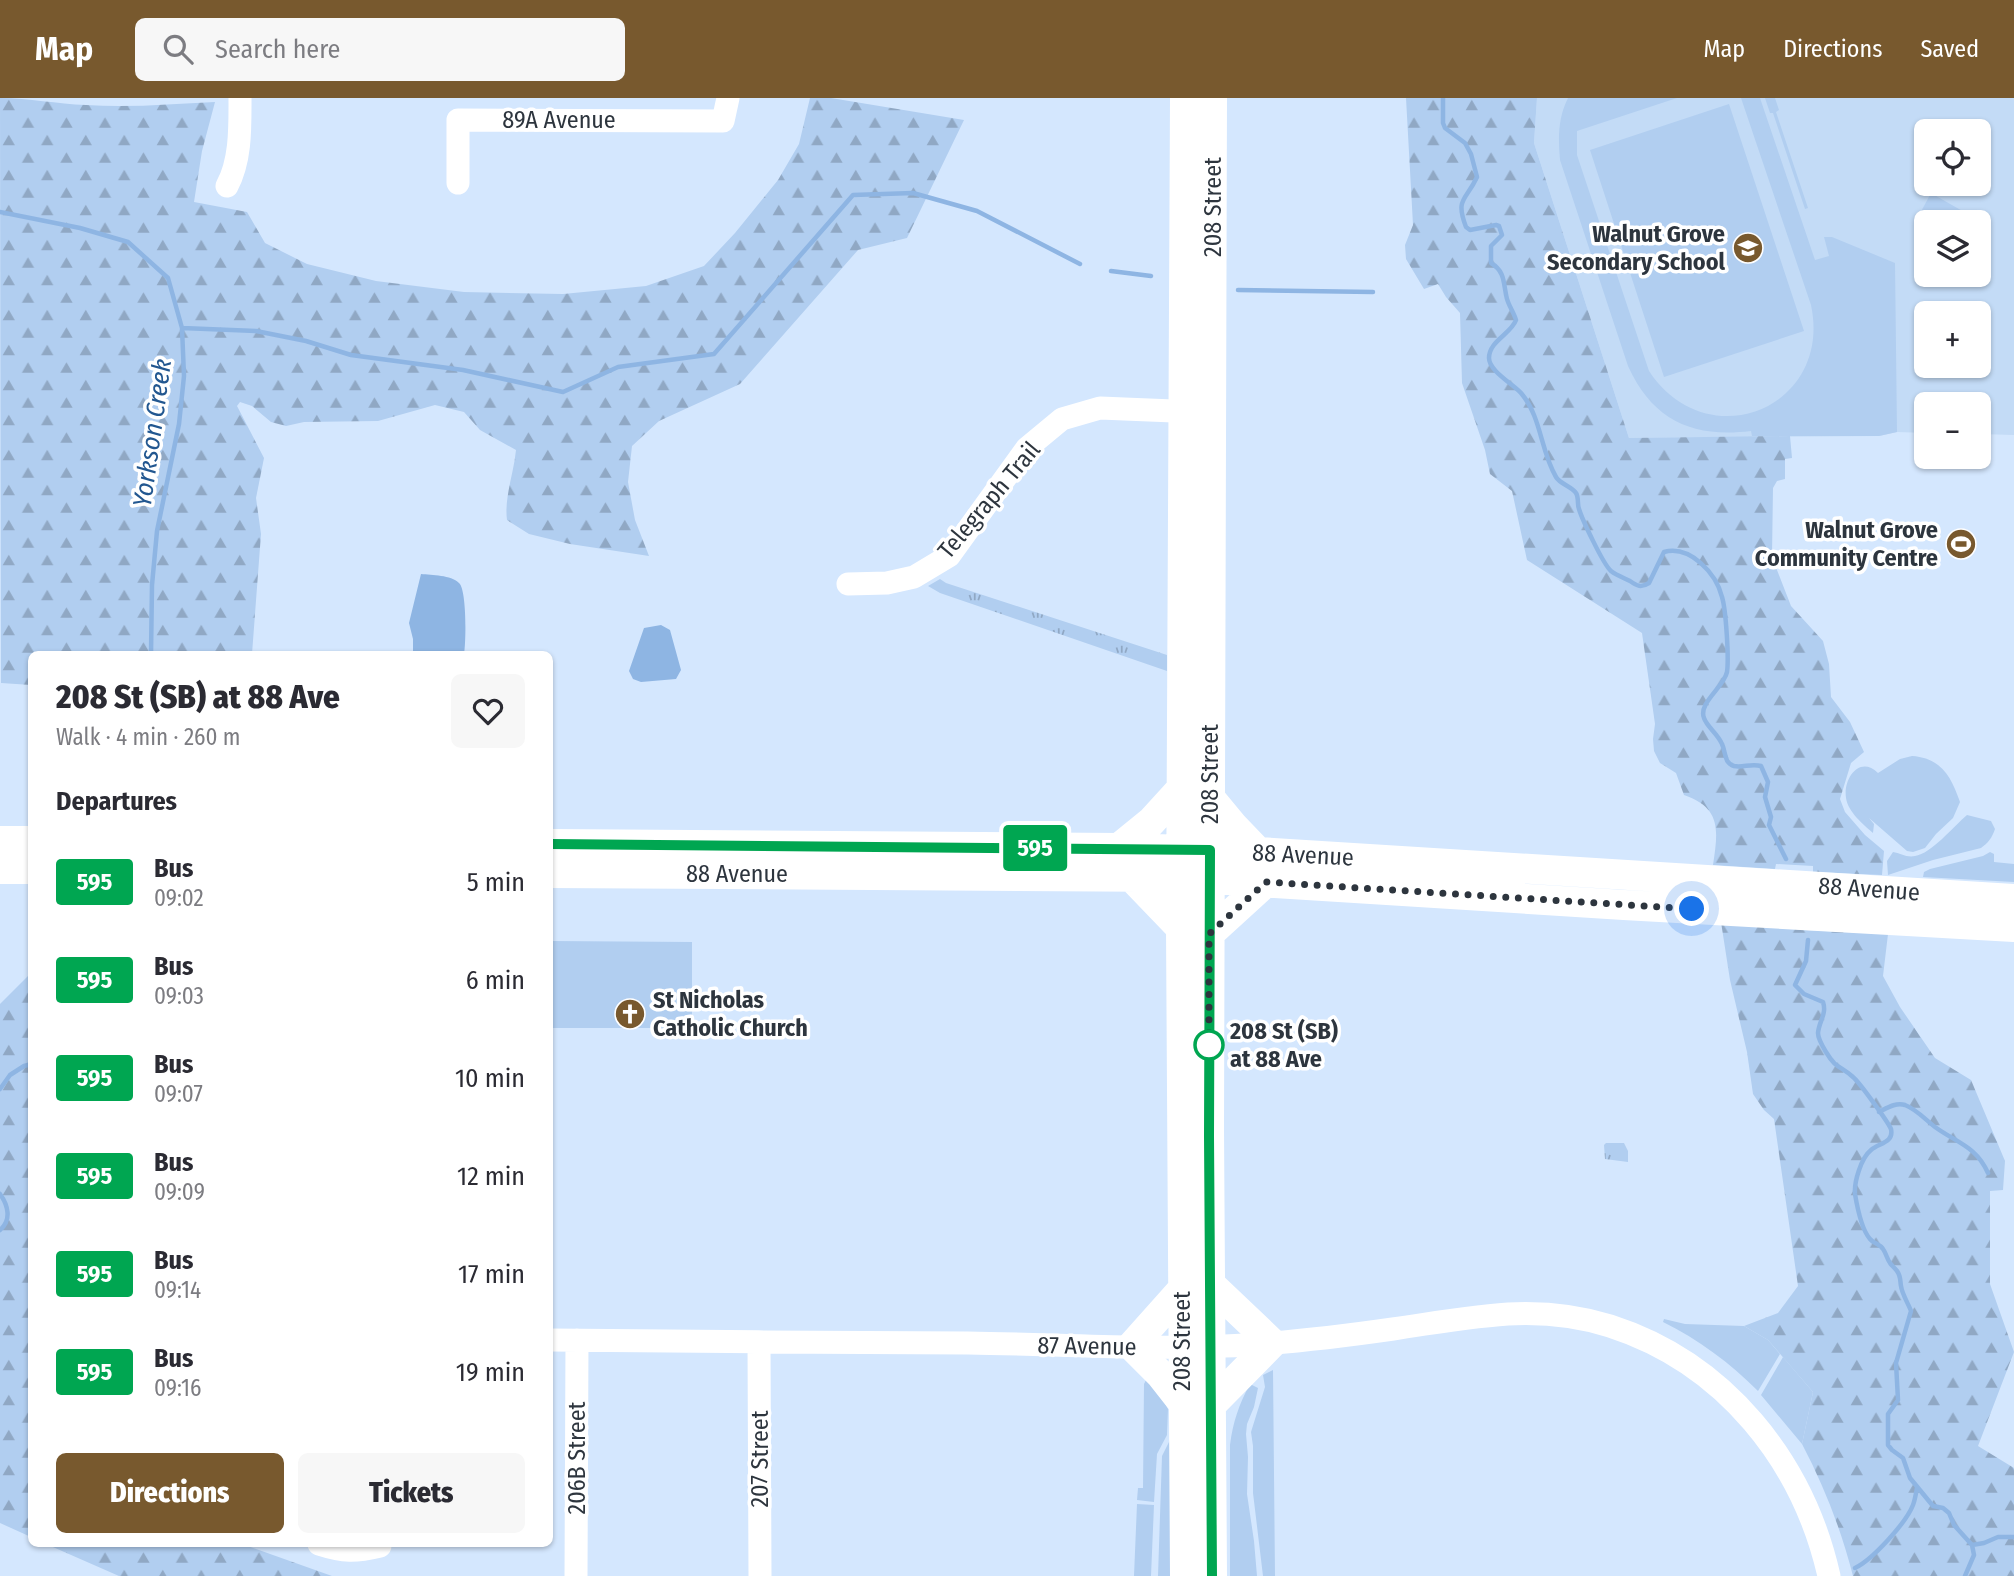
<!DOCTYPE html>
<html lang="en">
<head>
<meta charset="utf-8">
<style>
	body { margin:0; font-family:"Fira Sans Condensed",sans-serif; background:#f7f7f7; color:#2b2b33; height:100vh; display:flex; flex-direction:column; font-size:26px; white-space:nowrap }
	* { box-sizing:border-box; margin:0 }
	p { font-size:23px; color:#7c7c81 }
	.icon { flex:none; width:38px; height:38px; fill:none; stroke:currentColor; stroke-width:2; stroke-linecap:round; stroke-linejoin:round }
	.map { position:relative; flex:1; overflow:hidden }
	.details { position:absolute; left:28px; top:553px; width:525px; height:896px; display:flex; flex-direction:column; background:#fff; border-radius:10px; box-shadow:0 2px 5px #0004 }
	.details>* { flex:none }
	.badge { padding:0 14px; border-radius:5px; font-size:24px; line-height:46px }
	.fabs { position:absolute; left:1914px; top:21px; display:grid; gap:14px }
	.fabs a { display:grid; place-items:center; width:77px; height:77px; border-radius:10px; background:#fff; box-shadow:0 2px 5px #0004; font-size:35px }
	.you { position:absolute; width:35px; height:35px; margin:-18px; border:5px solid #fff; border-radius:50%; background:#1a73e8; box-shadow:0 0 0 10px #1a73e833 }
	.map>.badge { position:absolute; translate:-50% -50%; box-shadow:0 0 0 4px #fff }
	h2 { padding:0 28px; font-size:26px; line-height:63px }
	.round { display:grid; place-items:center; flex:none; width:74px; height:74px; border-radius:10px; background:#f7f7f7 }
	.headline { display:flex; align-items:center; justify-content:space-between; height:119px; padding:0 28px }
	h1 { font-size:33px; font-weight:800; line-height:52px }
	.action { display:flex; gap:14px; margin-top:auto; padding:14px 28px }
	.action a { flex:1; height:80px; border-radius:10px; background:#78592e; color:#fff; font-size:28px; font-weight:800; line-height:80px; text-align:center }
	.action a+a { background:#f7f7f7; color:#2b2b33 }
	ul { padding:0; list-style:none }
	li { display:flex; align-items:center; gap:21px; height:98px; padding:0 28px }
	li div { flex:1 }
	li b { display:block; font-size:26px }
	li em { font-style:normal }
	li .badge { min-width:77px; font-weight:700; text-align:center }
	header { display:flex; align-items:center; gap:42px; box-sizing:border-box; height:98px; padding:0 35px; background:#78592e; color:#fff }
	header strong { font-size:33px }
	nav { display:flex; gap:38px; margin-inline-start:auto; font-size:24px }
	.search { width:490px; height:63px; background:#f7f7f7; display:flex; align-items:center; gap:18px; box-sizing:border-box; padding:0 24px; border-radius:10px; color:#7c7c81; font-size:26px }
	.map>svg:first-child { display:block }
</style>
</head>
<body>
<header>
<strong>Map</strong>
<div class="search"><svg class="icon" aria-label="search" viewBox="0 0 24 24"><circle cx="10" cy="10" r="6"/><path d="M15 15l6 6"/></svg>Search here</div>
<nav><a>Map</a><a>Directions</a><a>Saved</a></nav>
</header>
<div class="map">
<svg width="2014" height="1478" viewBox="0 0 2014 1478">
	<defs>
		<pattern id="forest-firs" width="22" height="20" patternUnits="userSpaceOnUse" patternTransform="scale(1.75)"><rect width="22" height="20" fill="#b1cef0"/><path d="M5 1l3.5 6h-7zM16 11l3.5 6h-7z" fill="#90a8c4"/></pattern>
		<pattern id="park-tufts" width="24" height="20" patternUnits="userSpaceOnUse" patternTransform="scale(1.75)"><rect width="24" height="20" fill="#b1cef0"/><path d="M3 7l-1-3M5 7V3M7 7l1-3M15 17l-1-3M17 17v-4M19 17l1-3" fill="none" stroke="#90a8c4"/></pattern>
	</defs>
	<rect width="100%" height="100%" fill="#d4e7fe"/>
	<path fill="#c3dbf6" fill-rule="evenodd" d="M1537 0H2014V337L1979 336V306H1927V335L1897 334 1879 338 1629 340 1534 45ZM1927 33H1979V86H1927ZM1927 124H1979V177H1927ZM1927 215H1979V268H1927Z"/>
	<path fill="#b1cef0" d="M1568 0H1677L1577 33V57L1649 273C1707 361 1833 310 1811 207L1741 0H1760L1815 162 1829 158 1824 139H1832L1895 165 1897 334 1879 338H1752L1751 333C1693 340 1653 323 1628 268L1560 62C1558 40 1558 20 1568 0Z
		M1765 0H1775L1779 12 1776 14 1808 110 1805 111 1773 15H1770Z
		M1729 6 1804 233 1664 279 1590 52Z
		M1931 95 1985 126 1979 137V124H1927V126L1917 121Z
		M1912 658C1941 660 1951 678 1960 704L1953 720 1936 736 1925 750 1913 754 1907 753 1869 720 1874 726 1873 735C1863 726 1848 714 1846 700 1843 680 1860 657 1878 675L1900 661Z
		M1967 717 1991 723 1995 731C1992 740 1988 745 1981 750L1933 762 1888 777 1887 763 1893 754C1900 755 1907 760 1915 758 1931 756 1954 728 1967 717Z
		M1990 754 1994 756V764L2014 766V784L1923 779 1924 774 1930 771 1983 758Z
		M550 843 692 844V930H550Z
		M1664 1221 1685 1226 1744 1228 1768 1242 1780 1256 1758 1293C1730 1265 1698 1241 1663 1224Z
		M1783 1259 1813 1294 1802 1346 1761 1297Z
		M1273 1272 1275 1478H1263L1253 1395V1348L1251 1334 1265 1289 1263 1277Z
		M1147 1280 1157 1290 1168 1311 1167 1337 1157 1356 1154 1404 1137 1402 1138 1390H1143L1144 1286Z
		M1250 1286 1258 1290 1254 1309 1247 1326 1246 1336 1248 1359 1247 1396 1254 1443 1257 1478H1230V1347C1233 1324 1239 1306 1250 1286Z
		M1171 1340 1174 1478H1158L1162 1358Z
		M1137 1406 1154 1407 1151 1478H1134Z"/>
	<path fill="url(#forest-firs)" d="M0 0C29 0 57 6 86 7 129 10 172 6 215 4L202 53 194 104 247 114 265 145 307 166 376 183 464 194 563 196 646 188 704 168 735 135 778 82 799 46 810 0H831L964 22 907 140 858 152 740 286 659 323 632 348 628 384 635 422 649 458 570 446 529 436 507 422C504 399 514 375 516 352L480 332 464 314 435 307 378 323 304 324 286 328 271 324 252 308 240 304 237 308 264 360 256 400 261 436 252 556H32L31 587 1 585Z
		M1406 0H1537L1534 45 1629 340 1790 338 1792 360 1785 361V381L1777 383 1773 390 1772 459 1791 508 1823 543 1829 566 1831 599 1850 624 1864 654 1851 665 1840 701 1845 714 1865 737 1884 753 1882 777 1813 774V768L1776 766 1775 771 1713 767C1718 733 1722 710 1684 697L1676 675 1660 665 1654 653 1653 641 1655 626 1642 535 1527 462 1512 393 1490 376 1485 352 1462 285 1460 215 1446 199 1438 186 1424 191 1406 161 1405 147 1413 127Z
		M1721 824 1804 832 1888 836 1883 878 1900 909 1935 960 1971 982 2005 1063 2003 1092 1990 1093V1186L2014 1254 1978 1348 2014 1370V1478H1853C1841 1431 1824 1388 1802 1346L1813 1294 1768 1242 1744 1228 1778 1215 1798 1188 1774 1021 1764 1012 1753 996 1747 954 1730 882Z
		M31 875V1439L0 1425V906Z
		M46 1446H242L332 1478H119Z"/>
	<path fill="url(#park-tufts)" d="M940 481 946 485 1167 557V573L940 495 928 488Z
		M1606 1045H1624L1628 1053V1064L1605 1061 1604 1047Z"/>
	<path fill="#8eb5e3" d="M421 476C432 477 451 477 459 485 467 492 466 545 464 556H413V541L409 525Z
		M661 527 670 532 681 572 676 581 641 584 633 581 629 573 644 530Z"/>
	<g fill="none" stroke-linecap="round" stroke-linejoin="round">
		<path stroke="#8eb5e3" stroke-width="4.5" d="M1443 0V25L1445 30 1465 45 1471 56 1477 79C1466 103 1455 100 1466 129L1470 132 1496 127 1499 128 1502 137 1491 148V165C1506 174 1503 186 1507 201 1509 208 1514 215 1516 222 1511 236 1489 243 1489 260 1489 273 1513 286 1521 295 1542 320 1540 352 1556 379 1560 386 1571 388 1576 395 1579 400 1577 406 1579 411 1582 421 1603 466 1611 473 1616 477 1624 480 1630 483 1637 488 1641 490 1649 485L1664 454C1690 447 1716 475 1722 499 1726 512 1729 560 1727 574 1724 589 1698 605 1704 620 1707 629 1718 636 1722 646 1726 655 1724 665 1734 668 1743 670 1751 665 1761 668L1768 684 1765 699 1771 719 1769 727 1786 761
			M0 114 80 130 128 144 168 180 182 230 184 278 179 326 157 433 152 487 151 556
			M1111 173 1151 178
			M1238 192 1373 194
			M182 230 256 233 306 243 351 257 463 272 563 294 618 269 714 256 853 97 913 95 977 113 1080 166
			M1808 842 1806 863 1795 887 1804 896 1823 904C1827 916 1819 923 1818 935 1818 941 1823 949 1826 954 1836 971 1841 968 1853 979 1860 985 1888 1024 1891 1031 1894 1045 1879 1045 1871 1052 1861 1060 1854 1084 1855 1096 1857 1108 1862 1132 1870 1141 1874 1146 1880 1146 1883 1151 1886 1155 1887 1161 1890 1165 1892 1168 1895 1170 1897 1173 1901 1178 1900 1183 1901 1188 1902 1196 1908 1205 1911 1213L1896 1265 1898 1302 1888 1316V1347L1892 1352 1903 1360 1910 1380 1933 1408 1943 1410 1949 1415 1954 1427 1972 1447 1974 1457 1965 1478
			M0 991 10 977 24 968 32 966
			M1879 1014C1887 1010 1896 1004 1905 1007 1916 1011 1926 1022 1935 1029 1957 1045 1976 1048 1988 1075
			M0 1096C8 1107 12 1122 0 1132
			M1972 1447 1984 1445 1998 1439H2014
			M1855 1470C1872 1462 1906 1425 1913 1407 1915 1402 1916 1395 1917 1390"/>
		<path stroke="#fff" stroke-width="23" d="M458 85V22L723 23 728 0
			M227 88C241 62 240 29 240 0
			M848 486 887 485 914 479 949 458 1027 350 1062 321 1100 310 1198 314
			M550 1242C689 1243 829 1245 968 1245 1053 1246 1139 1252 1224 1248 1280 1246 1337 1239 1393 1231 1469 1220 1534 1204 1610 1228 1725 1265 1803 1363 1829 1478
			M759 1244 760 1478
			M319 1446C344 1454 355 1454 380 1448
			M576 1478 577 1242"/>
		<path stroke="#fff" stroke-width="30" d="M1185 0 1181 830 1185 1478
			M1210 700 1234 729 1258 754
			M0 743H32
			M550 746 1119 750 1258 754 2014 801
			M1119 750 1151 724 1182 690
			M0 771H32
			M550 775 1181 779 1624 807 2014 829
			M1131 778 1181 830
			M1209 836 1266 784
			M1210 1186 1272 1245 1210 1308
			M1182 1192 1132 1248 1161 1277 1183 1305
			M1212 1478 1209 1031 1212 0"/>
	</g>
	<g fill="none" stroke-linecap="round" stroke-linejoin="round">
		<g stroke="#fff" stroke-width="16">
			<path id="line" d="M550 746 1210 752 1209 1038 1212 1478"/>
		</g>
		<use href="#line" stroke="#00a651" stroke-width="10"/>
		<path stroke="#2d353e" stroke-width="7" stroke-dasharray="0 12.6" d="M1209 947V836L1266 784 1692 811"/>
	</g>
	<defs>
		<g id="school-disc" transform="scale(1.575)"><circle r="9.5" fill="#78592e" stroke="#fff"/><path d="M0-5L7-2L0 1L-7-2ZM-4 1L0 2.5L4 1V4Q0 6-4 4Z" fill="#fff"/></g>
		<g id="stadium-disc" transform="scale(1.575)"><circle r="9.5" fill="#78592e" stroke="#fff"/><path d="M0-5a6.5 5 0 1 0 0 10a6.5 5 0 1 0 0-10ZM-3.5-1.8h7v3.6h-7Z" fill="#fff"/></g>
		<g id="church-disc" transform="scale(1.575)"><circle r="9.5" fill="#78592e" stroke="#fff"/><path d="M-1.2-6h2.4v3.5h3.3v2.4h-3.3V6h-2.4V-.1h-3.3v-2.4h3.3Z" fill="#fff"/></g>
	</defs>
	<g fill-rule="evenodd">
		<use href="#school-disc" x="1748" y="150"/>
		<use href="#stadium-disc" x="1961" y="446"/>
		<use href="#church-disc" x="630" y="916"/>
	</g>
	<circle fill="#fff" stroke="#00a651" stroke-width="3.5" cx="1209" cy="947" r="14"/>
	<g text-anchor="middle" stroke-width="7" stroke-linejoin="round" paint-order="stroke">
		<g font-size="24" fill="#2d353e" stroke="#fff">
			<text x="559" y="30">89A Avenue</text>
			<text transform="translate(1213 109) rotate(-90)" y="8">208 Street</text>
			<text transform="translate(989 402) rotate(-50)" y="8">Telegraph Trail</text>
			<text transform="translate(1210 676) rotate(-90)" y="8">208 Street</text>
			<text transform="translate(1303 757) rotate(3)" y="8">88 Avenue</text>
			<text x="737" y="784">88 Avenue</text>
			<text transform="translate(1869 791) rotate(4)" y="8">88 Avenue</text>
			<text transform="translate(1182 1243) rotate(-90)" y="8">208 Street</text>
			<text transform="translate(1087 1248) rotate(1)" y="8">87 Avenue</text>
			<text transform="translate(577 1360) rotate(-90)" y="8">206B Street</text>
			<text transform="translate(760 1361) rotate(-90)" y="8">207 Street</text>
		</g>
		<g font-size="24" font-weight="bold" fill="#2d353e" stroke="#fff" text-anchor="end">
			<text x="1725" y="144">Walnut Grove<tspan x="1725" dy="28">Secondary School</tspan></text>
			<text x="1938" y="440">Walnut Grove<tspan x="1938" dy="28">Community Centre</tspan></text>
			<text x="653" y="910" text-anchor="start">St Nicholas<tspan x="653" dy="28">Catholic Church</tspan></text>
		</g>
		<g font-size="24" font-weight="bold" fill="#2d353e" stroke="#fff" text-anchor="start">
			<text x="1230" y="941">208 St (SB)<tspan x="1230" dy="28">at 88 Ave</tspan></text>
		</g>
		<g font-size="26" font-style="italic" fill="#225790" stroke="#fff">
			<text transform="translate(152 335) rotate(-82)" y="9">Yorkson Creek</text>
		</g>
	</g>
</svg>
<div class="fabs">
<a><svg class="icon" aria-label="locate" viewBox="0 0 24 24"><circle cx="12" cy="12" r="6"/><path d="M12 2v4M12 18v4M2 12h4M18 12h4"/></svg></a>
<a><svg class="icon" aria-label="layers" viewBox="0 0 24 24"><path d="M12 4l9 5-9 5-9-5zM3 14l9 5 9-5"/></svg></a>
<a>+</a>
<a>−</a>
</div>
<div class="you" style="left:1692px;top:811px"></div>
<b class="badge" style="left:1035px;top:750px;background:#00a651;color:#fff">595</b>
<section class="details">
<div class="headline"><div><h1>208 St (SB) at 88 Ave</h1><p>Walk · 4 min · 260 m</p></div><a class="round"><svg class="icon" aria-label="heart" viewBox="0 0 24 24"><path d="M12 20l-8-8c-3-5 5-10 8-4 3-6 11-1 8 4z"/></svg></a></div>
<h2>Departures</h2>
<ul>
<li><span class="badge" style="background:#00a651;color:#fff">595</span><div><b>Bus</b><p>09:02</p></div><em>5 min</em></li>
<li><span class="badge" style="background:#00a651;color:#fff">595</span><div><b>Bus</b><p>09:03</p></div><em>6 min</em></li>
<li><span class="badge" style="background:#00a651;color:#fff">595</span><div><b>Bus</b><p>09:07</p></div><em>10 min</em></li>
<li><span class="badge" style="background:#00a651;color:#fff">595</span><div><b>Bus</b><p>09:09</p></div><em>12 min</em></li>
<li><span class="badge" style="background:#00a651;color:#fff">595</span><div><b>Bus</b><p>09:14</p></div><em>17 min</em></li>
<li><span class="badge" style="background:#00a651;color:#fff">595</span><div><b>Bus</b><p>09:16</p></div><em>19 min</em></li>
</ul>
<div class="action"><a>Directions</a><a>Tickets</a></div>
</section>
</div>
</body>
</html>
